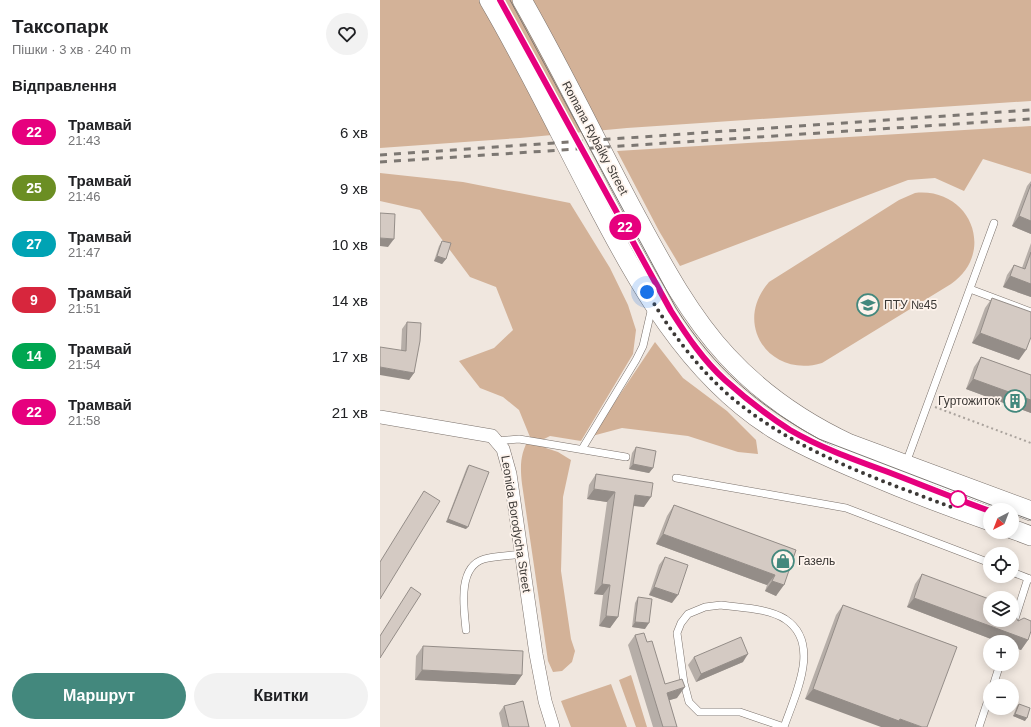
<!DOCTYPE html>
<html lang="uk">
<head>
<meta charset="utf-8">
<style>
	body { margin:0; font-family:Arial,sans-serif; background:#f2f2f2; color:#202124; height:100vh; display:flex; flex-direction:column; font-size:15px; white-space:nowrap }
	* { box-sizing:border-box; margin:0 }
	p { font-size:13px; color:#757577 }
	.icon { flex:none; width:22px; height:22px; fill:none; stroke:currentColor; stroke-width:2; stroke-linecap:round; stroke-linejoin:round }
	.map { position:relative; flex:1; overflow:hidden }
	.drawer { display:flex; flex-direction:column; background:#fff; width:380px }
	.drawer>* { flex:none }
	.badge { padding:0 8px; border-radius:13px; font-size:14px; line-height:26px }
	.needle { width:26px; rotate:222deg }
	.buttons { position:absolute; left:603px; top:503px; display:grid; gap:8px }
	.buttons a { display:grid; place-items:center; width:36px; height:36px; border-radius:50%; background:#fff; box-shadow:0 2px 10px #0003; font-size:20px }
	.you { position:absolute; width:20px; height:20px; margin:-10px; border:3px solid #fff; border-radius:50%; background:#1a73e8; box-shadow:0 0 0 6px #1a73e833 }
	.map>.badge { position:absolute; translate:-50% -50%; box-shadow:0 0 0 2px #fff }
	h2 { padding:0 12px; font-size:15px; line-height:36px }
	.round { display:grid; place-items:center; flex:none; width:42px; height:42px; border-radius:21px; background:#f2f2f2 }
	.head { display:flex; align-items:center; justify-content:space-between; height:68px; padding:0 12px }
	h1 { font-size:19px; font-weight:700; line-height:30px }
	.button { display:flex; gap:8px; margin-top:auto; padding:8px 12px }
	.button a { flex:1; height:46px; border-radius:24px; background:#43887d; color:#fff; font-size:16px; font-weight:700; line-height:46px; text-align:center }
	.button a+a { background:#f2f2f2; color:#202124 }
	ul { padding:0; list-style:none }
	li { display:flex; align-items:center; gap:12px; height:56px; padding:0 12px }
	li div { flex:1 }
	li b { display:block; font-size:15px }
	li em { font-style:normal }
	li .badge { min-width:44px; font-weight:700; text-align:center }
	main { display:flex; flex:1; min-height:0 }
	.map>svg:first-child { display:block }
</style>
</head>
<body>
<main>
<section class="drawer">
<div class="head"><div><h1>Таксопарк</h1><p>Пішки · 3 хв · 240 m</p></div><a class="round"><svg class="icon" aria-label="heart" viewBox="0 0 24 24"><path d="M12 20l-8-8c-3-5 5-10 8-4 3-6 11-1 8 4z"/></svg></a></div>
<h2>Відправлення</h2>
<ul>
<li><span class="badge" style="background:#e6007e;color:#fff">22</span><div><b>Трамвай</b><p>21:43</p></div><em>6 хв</em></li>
<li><span class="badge" style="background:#6b8e23;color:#fff">25</span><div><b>Трамвай</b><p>21:46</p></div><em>9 хв</em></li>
<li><span class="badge" style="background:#00a3b4;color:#fff">27</span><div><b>Трамвай</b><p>21:47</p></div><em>10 хв</em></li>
<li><span class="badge" style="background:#d7263d;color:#fff">9</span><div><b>Трамвай</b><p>21:51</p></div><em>14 хв</em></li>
<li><span class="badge" style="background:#00a651;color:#fff">14</span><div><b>Трамвай</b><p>21:54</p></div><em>17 хв</em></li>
<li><span class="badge" style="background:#e6007e;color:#fff">22</span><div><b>Трамвай</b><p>21:58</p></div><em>21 хв</em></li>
</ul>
<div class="button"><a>Маршрут</a><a>Квитки</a></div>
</section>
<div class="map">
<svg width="651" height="727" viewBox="0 0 651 727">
	<rect width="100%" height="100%" fill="#f0e7df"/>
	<path fill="#d3b298" d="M0 0H651V101L247 128 140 138 0 148Z
		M651 126V174L603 159 584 191 555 178 528 180 300 266 279 231 237 151Z
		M0 173 83 182 190 203 230 268 248 305 256 330 253 354 201 441 170 436 162 440 166 448 178 452 191 460 183 497 181 571 191 639 195 651 192 662 182 671 173 672 168 661 142 484C140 466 140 453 150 437L139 410 123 397 100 388 79 361 114 348 133 330 116 287 90 277 40 210 0 201Z
		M535 193C590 187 617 252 571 284L442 363C390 379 352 324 389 282L519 200Z
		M275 342 303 378 347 411 376 440 378 454 358 452 308 436 242 428 212 436Z
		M251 675 267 727H256L239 680Z
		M231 684 247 727H191L181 701Z"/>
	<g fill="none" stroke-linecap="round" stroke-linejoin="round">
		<g stroke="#7a716b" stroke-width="8">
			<path id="service" d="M590 289 651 312
				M118 441 139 439 246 457
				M202 449 256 360 263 346 272 307
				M526 463 614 223
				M296 478 466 508 610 563
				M632 572 650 579
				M341 605C361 608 387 608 405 619 442 643 415 695 404 727L360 712H319L309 702 304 683 297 633 301 623 308 614 325 607Z
				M633 625 648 578
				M86 630C84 609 77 567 104 559 115 556 129 556 141 554
				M613 686 620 664
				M599 727 610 694"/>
		</g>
		<g stroke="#7a716b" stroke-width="14">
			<path id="minor" d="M0 417 112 436 123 449 130 474 156 654 165 701 173 727"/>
		</g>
		<g stroke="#7a716b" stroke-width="20">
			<path id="secondary" d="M109 0C146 63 178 130 212 195 258 283 307 374 394 429 422 446 452 459 483 472 525 490 567 506 610 521
				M142 0C182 70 217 143 255 214 282 264 309 315 347 356 382 394 423 422 470 444L651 511
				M632 529 651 536"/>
		</g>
		<path stroke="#aaa39d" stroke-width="2" stroke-dasharray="2 3" stroke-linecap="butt" d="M555 407 651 443"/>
		<use href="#service" stroke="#fff" stroke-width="7"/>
		<use href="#minor" stroke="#fff" stroke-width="13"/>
		<use href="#secondary" stroke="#fff" stroke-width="19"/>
		<path stroke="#7c7772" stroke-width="1" d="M120 0 275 284 301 326
			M130 0 296 308C334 368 377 405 439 439L624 510
			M333 367 356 389
			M449 449 494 467
			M632 513 651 520"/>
		<path stroke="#7c7772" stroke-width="3" stroke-dasharray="7 7" stroke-linecap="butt" d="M0 155 651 110
			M0 162 651 119"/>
	</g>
	<path fill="#b6aea8" d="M651 181V234L632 226 647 186Z
		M62 241 66 259 62 264 54 261 59 246Z
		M651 243V297L623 287 627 275 634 265 642 268Z
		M612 298 639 360 592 343 605 308Z
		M27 322 34 373 29 380 21 350 22 329Z
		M601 357 651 375V413L586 389 594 367Z
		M256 447 273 468 269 473 249 469 252 453Z
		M89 465 86 529 66 522 87 467Z
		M216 474 264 507 253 506 238 617 230 628 219 626 223 595 214 594 227 502 207 499 209 485Z
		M294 505 416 550 396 596 385 591 387 585 276 544 287 516Z
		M285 557 292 603 269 595 279 565Z
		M542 574 607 604 638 621 648 640 641 650 632 647V642H619L527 607 535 584Z
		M258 597 265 629 252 627 255 603Z
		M463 605 577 647 425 699 456 615Z
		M255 635 267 642 285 684 297 698 289 700 297 727H273L248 645Z
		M43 646 142 675 135 685 35 680 36 656Z
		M314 657 363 662 316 682 308 665Z
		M639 704 645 721 633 716 637 706Z
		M124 706 149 727H122L119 713Z"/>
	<path fill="#948d88" d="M639 216 651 221V234L632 226Z
		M0 238 14 239 8 247 0 246Z
		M57 256 66 259 62 264 54 261Z
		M630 276 651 284V297L623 287Z
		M600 333 646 350 639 360 592 343Z
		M0 367 34 373 29 380 0 375Z
		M593 379 651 400V413L586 389Z
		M253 464 273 468 269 473 249 469Z
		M214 489 235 492 227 502 207 499Z
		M255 495 271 497 264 507 248 505Z
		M68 519 88 527 86 529 66 522Z
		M283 534 395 575 387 585 276 544Z
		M392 581 404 585 396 596 385 591Z
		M222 584 230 585 223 595 214 594Z
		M274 587 298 595 292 603 269 595Z
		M534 598 648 640 641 650 632 647V642H619L527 607Z
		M226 616 238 617 230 628 219 626Z
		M255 622 269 623 265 629 252 627Z
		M368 654 363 662 316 682 321 674Z
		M42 670 142 675 135 685 35 680Z
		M305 687 297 698 280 703 287 693Z
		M433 689 520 719 542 727H501L425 699Z
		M635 714 647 718 645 721 633 716Z"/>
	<path fill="#d4cac3" stroke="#948d88" d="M651 184V221L639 216Z
		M0 213 15 214 14 239 0 238Z
		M62 241 71 243 66 259 57 256Z
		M651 252V284L630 276 634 265 645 269Z
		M612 298 651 312V337L646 350 600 333Z
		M27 322 41 323 40 341 34 373 0 367V347L26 351Z
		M601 357 651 375V400L593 379Z
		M256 447 276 451 273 468 253 464Z
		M89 465 109 472 88 527 68 519Z
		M216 474 273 483 271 497 255 495 238 617 226 616 230 585 222 584 235 492 214 489Z
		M44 491 60 501 0 599V562Z
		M294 505 416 550 404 585 392 581 395 575 283 534Z
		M285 557 308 565 298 595 274 587Z
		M542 574 609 599 607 604 610 606V620H632V614L635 615 638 621 644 618 651 621V631L648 640 534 598Z
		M31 587 41 594 0 658V636Z
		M258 597 272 599 269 623 255 622Z
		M463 605 577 647 547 727H542L520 719 519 721 433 689Z
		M264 633 267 642 272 641 285 684 302 679 305 687 287 693 297 727H283L255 635Z
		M361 637 368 654 321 674 314 657Z
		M43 646 143 651 142 675 42 670Z
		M143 701 149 727H129L124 706Z
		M639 704 650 708 647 718 635 714Z"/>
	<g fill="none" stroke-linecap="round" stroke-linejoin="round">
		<g stroke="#fff" stroke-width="9">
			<path id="line" d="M120 0 291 311C307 336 323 360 345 380 365 398 388 416 410 430 441 448 475 460 508 472 542 485 576 499 610 511"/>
		</g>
		<use href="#line" stroke="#e6007e" stroke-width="6"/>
		<path stroke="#3c3936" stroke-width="4" stroke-dasharray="0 7.2" d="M267 292C288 328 313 362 343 390 408 449 494 478 574 508L578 499"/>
	</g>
	<defs>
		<g id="university-ring" transform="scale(1.15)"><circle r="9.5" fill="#fef4ed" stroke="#43887d" stroke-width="1.5"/><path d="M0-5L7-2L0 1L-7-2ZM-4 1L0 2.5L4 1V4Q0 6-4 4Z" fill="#43887d"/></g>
		<g id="building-ring" transform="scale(1.15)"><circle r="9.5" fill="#fef4ed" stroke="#43887d" stroke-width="1.5"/><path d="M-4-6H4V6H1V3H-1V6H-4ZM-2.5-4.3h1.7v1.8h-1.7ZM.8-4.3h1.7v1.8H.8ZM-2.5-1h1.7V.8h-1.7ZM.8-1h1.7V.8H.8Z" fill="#43887d"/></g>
		<g id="shop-ring" transform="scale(1.15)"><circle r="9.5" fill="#fef4ed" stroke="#43887d" stroke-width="1.5"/><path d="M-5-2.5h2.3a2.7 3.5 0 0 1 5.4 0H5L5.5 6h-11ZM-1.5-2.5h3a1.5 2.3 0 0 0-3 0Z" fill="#43887d"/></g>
	</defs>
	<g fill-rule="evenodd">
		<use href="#university-ring" x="488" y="305"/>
		<use href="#building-ring" x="635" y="401"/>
		<use href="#shop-ring" x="403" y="561"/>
	</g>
	<circle fill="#fff" stroke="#e6007e" stroke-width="2" cx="578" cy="499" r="8"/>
	<g text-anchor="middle" stroke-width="3.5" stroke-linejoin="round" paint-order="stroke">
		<g font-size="12" fill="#3c3936" stroke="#fef4ed">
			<text transform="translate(215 138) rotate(62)" y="4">Romana Rybalky Street</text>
			<text transform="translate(136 524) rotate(81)" y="4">Leonida Borodycha Street</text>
		</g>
		<g font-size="12" fill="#3c3936" stroke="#fef4ed" text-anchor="start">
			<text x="504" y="309">ПТУ №45</text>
			<text x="620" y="405" text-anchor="end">Гуртожиток</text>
			<text x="418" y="565">Газель</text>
		</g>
	</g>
</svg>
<div class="buttons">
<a><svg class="needle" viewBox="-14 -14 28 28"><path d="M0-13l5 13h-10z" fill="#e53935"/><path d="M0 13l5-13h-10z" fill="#757577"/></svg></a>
<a><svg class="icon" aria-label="locate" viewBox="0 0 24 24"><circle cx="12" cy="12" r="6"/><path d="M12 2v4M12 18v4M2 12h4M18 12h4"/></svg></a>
<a><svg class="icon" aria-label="layers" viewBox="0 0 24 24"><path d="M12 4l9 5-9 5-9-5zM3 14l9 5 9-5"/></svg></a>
<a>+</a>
<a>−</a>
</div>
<div class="you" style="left:267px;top:292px"></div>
<b class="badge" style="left:245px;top:227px;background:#e6007e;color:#fff">22</b>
</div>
</main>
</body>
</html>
